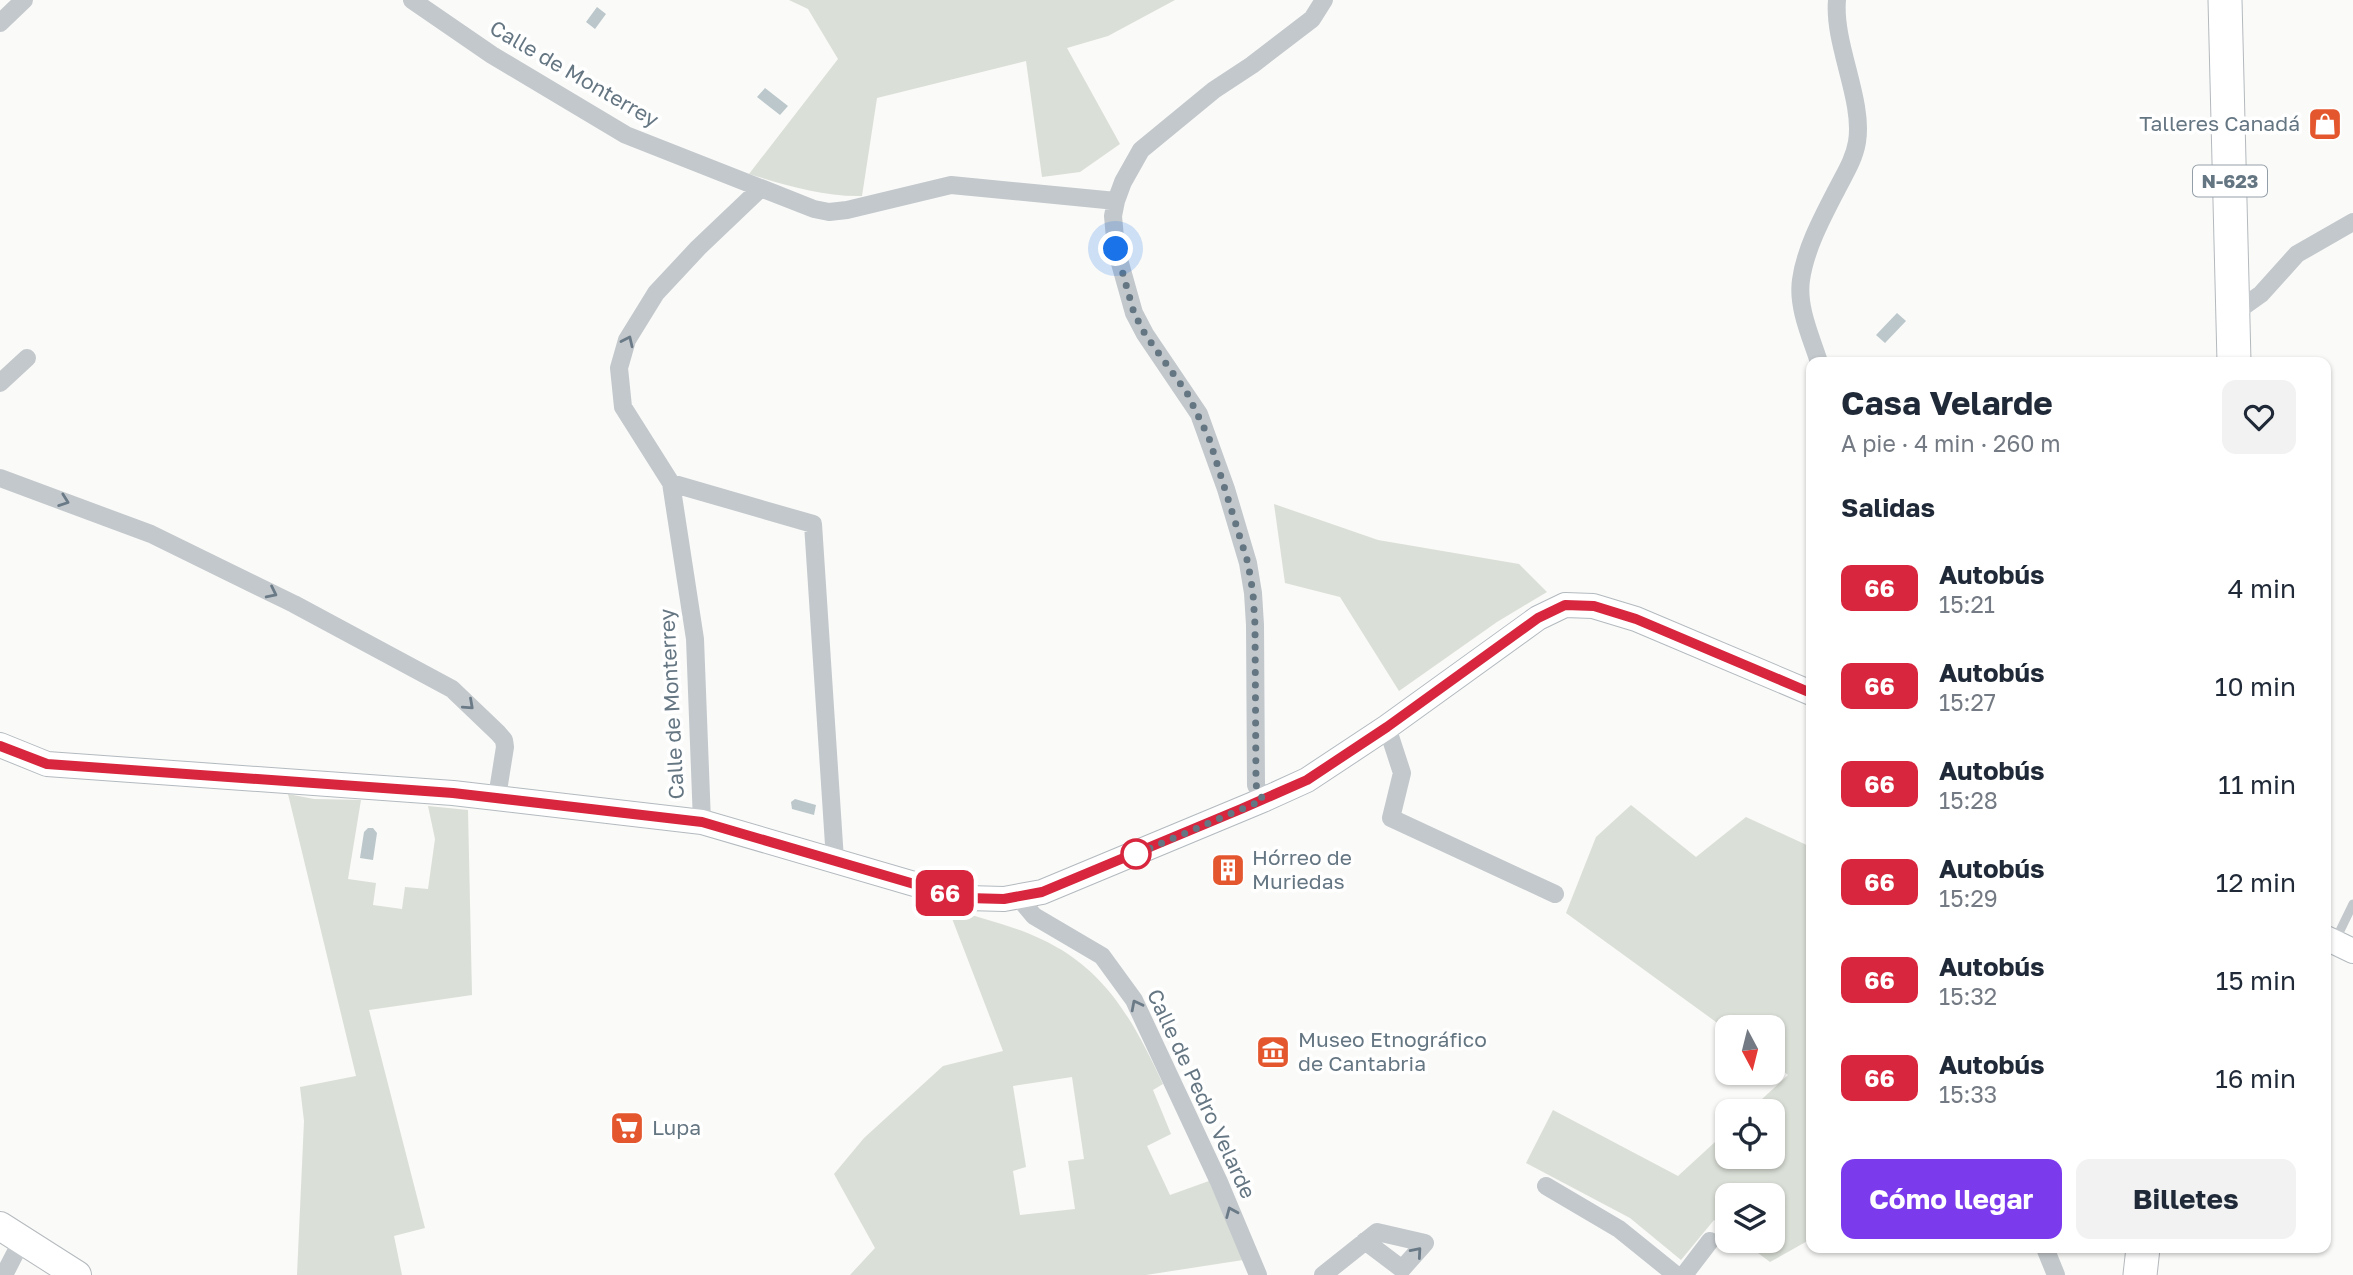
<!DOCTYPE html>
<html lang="es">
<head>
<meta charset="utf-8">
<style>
	body { margin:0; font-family:"Golos Text",sans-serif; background:#f2f2f3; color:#1f2937; height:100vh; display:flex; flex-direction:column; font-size:26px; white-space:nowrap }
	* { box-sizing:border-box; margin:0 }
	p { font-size:23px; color:#747a83 }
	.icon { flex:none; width:38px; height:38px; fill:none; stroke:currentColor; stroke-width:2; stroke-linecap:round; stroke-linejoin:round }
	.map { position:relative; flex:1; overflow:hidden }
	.drawer { position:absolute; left:1806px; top:357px; width:525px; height:896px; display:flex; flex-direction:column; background:#fff; border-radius:14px; box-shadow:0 2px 5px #0004 }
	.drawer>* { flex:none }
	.badge { padding:0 14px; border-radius:10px; font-size:24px; line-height:46px }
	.needle { width:46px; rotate:173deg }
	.buttons { position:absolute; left:1715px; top:1015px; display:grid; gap:14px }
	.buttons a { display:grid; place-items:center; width:70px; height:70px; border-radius:14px; background:#fff; box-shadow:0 2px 5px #0004; font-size:35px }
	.you { position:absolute; width:35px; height:35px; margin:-18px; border:5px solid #fff; border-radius:50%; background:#1a73e8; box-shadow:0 0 0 10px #1a73e833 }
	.map>.badge { position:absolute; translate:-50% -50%; box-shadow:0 0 0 4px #fff }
	h2 { padding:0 35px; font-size:26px; line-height:63px }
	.round { display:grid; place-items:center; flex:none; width:74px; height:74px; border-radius:14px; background:#f2f2f3 }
	.overview { display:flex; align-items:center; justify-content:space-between; height:119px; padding:0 35px }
	h1 { font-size:33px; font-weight:700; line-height:52px }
	.button { display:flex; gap:14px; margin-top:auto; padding:14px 35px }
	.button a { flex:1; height:80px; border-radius:14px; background:#7c3aed; color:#fff; font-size:28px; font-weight:700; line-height:80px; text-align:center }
	.button a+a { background:#f2f2f3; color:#1f2937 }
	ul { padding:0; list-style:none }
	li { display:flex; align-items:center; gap:21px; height:98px; padding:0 35px }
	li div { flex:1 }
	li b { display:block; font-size:26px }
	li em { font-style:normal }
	li .badge { min-width:77px; font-weight:700; text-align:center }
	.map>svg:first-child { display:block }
</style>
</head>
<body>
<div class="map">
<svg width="2353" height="1275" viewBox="0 0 2353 1275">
	<rect width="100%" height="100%" fill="#fafaf8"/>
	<path fill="#dadfd7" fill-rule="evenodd" d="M789 0H1175L1108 36 1067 48 1120 144 1080 172 1042 177 1026 61 877 98 862 196C824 197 785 185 749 174L838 59 808 9Z
		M1274 504 1378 540 1519 564 1547 592 1497 622 1399 691 1340 597 1285 583Z
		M288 794 314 799 361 800 348 879 376 883 373 905 402 909 405 887 428 889 435 839 428 806 468 810 472 995 369 1010 425 1228 394 1236 402 1275H297L304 1121 300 1087 356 1076Z
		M1631 805 1696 857 1746 817 1811 847V1239L1770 1262 1742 1241H1773V1195H1727V1229L1714 1220 1681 1260 1630 1218 1526 1163 1553 1110 1678 1176 1727 1131V1157H1773V1111H1749L1788 1075 1773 1063V1027H1727V1030L1566 913 1596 837Z
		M948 908C979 918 1012 925 1041 939 1106 969 1134 1022 1163 1084L1153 1090 1171 1134 1147 1146 1170 1195 1209 1181 1243 1260 1146 1275H850L875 1248 834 1174 864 1138 943 1066 1003 1051ZM1072 1077 1084 1159 1068 1161 1075 1209 1020 1215 1013 1171 1026 1167 1013 1086Z"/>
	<path fill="#bbc7cb" d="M597 7 606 14 595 29 586 22Z
		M765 88 788 106 780 115 757 97Z
		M1897 313 1906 321 1885 343 1876 335Z
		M795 799 816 805 814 815 792 809 791 802Z
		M368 828H373L377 833 373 860 360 858 364 832Z"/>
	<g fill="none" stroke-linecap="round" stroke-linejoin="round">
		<g stroke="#b3babf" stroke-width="26">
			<path id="secondary" d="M0 745 47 764 453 793 702 822 945 893 967 898 1004 899 1042 892 1263 800 1307 780 1387 727 1538 618 1565 605 1593 606 1636 619 1811 693
				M2326 938 2353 951"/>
		</g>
		<g stroke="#b5babe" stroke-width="30">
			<path id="primary" d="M0 1226 77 1275"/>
		</g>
		<g stroke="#b4b9bd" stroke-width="35">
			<path id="highway" d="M2225 0 2234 362
				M2140 1275 2143 1248"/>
		</g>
		<path stroke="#c3c8cc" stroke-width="9" d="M2335 941 2353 904"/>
		<path stroke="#c3c8cc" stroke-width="18" d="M412 0 492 55 626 135 814 209 829 212 847 210 951 185 1116 201
			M0 23 24 0
			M2233 314 2261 294 2297 254 2353 222
			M1819 362C1811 337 1797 307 1801 280 1805 250 1822 218 1836 191 1844 175 1854 160 1857 142 1864 100 1833 44 1837 0
			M0 383 27 358
			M0 478 151 534 294 604 452 689 498 733 504 740 505 747 497 797
			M671 483 813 524 835 860
			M1387 727 1402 773 1391 818 1555 894
			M1263 800 1256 785 1255 625 1253 593 1248 563 1226 489 1199 414 1145 334 1134 313 1116 249 1113 216 1116 201 1123 182 1141 150 1214 90 1252 65 1312 19 1324 0
			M702 822 695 639 671 483 623 407 619 368 627 340 656 293 698 248 760 189
			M1018 897 1034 916 1102 956 1134 1000 1219 1182 1258 1275
			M1546 1186 1619 1229 1676 1275
			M2045 1248 2056 1275
			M4 1275 22 1240
			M1323 1275 1377 1232 1425 1243 1402 1269 1365 1241
			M1684 1275 1710 1241"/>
		<use href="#secondary" stroke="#fff" stroke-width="24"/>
		<use href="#primary" stroke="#fff" stroke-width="28"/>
		<use href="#highway" stroke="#fff" stroke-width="33"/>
	</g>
	<defs><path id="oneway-chevron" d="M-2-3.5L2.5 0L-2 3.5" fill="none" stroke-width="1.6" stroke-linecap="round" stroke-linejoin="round" transform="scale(1.75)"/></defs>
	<g stroke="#6a7a87">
		<use href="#oneway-chevron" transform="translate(628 341) rotate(-65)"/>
		<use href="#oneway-chevron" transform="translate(64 501) rotate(20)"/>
		<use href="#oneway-chevron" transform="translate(272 593) rotate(26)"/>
		<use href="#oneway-chevron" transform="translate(469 705) rotate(42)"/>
		<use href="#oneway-chevron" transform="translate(1136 1005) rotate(-117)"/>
		<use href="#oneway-chevron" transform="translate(1231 1212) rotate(-113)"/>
		<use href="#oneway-chevron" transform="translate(1417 1252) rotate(-49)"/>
	</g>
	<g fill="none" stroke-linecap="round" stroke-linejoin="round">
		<g stroke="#fff" stroke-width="16">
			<path id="line" d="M0 746 47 764 453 793 702 822 945 893 967 898 1004 899 1042 892 1241 809 1307 780 1387 727 1538 618 1565 605 1594 606 1636 619 1811 693"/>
		</g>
		<use href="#line" stroke="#d7263d" stroke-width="10"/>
		<path stroke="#657683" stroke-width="7" stroke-dasharray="0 12.6" d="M1116 249 1134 313 1145 334 1187 393 1209 438 1248 563 1253 593 1255 625 1256 785 1263 800 1127 858 1136 854"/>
	</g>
	<defs>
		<g id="shop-square" transform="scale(1.75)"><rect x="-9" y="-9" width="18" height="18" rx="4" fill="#e4572e" stroke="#fff"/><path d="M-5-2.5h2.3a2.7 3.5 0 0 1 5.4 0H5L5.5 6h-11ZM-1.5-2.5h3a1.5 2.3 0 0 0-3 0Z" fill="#fff"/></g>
		<g id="building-square" transform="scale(1.75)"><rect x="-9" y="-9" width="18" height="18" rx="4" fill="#e4572e" stroke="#fff"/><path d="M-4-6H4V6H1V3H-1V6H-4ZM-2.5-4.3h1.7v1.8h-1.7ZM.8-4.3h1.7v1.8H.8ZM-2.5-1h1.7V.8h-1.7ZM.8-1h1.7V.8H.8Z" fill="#fff"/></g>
		<g id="museum-square" transform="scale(1.75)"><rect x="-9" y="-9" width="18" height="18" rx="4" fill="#e4572e" stroke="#fff"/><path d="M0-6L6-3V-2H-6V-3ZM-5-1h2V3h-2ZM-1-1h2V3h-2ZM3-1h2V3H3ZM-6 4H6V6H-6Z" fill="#fff"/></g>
		<g id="supermarket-square" transform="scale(1.75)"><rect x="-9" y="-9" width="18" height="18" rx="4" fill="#e4572e" stroke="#fff"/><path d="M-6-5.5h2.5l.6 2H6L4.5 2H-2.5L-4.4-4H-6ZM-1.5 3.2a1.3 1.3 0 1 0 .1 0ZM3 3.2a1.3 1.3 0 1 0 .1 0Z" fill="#fff"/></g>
	</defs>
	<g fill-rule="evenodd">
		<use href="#shop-square" x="2325" y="124"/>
		<use href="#building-square" x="1228" y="870"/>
		<use href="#museum-square" x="1273" y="1052"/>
		<use href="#supermarket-square" x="627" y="1128"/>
	</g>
	<circle fill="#fff" stroke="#d7263d" stroke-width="3.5" cx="1136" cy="854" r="14"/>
	<g text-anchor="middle" stroke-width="7" stroke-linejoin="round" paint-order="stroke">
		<rect fill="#fff" stroke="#939fa8" stroke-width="2" x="2193" y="165.5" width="74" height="31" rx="5"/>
		<g font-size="19" font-weight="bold" fill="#657683">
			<text x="2230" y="188">N-623</text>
		</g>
		<g font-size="21" fill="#657683" stroke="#fff">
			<text transform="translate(574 74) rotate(30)" y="7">Calle de Monterrey</text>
			<text transform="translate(672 704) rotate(-93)" y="7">Calle de Monterrey</text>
			<text transform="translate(1201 1094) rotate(65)" y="7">Calle de Pedro Velarde</text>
		</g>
		<g font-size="21" fill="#657683" stroke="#fff" text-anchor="start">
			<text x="2300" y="131" text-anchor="end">Talleres Canadá</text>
			<text x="1252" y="865">Hórreo de<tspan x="1252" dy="24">Muriedas</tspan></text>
			<text x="1298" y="1047">Museo Etnográfico<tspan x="1298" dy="24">de Cantabria</tspan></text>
			<text x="652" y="1135">Lupa</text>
		</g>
	</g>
</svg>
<div class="buttons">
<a><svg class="needle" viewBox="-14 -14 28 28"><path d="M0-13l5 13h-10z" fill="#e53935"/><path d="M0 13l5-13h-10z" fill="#747a83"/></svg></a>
<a><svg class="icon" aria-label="locate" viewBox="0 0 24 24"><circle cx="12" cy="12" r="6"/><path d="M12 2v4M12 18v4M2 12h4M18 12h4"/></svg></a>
<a><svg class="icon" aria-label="layers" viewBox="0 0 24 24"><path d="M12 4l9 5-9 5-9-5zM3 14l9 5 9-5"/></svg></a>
</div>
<div class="you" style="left:1116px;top:249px"></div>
<b class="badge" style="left:945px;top:893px;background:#d7263d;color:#fff">66</b>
<section class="drawer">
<div class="overview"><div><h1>Casa Velarde</h1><p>A pie · 4 min · 260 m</p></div><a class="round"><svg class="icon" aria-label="heart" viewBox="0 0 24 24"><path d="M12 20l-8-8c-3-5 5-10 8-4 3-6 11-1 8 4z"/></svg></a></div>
<h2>Salidas</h2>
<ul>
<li><span class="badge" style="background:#d7263d;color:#fff">66</span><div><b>Autobús</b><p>15:21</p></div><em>4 min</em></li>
<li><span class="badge" style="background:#d7263d;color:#fff">66</span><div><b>Autobús</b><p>15:27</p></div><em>10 min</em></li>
<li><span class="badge" style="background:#d7263d;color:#fff">66</span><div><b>Autobús</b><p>15:28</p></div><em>11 min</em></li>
<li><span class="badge" style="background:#d7263d;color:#fff">66</span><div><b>Autobús</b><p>15:29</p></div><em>12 min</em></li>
<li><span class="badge" style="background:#d7263d;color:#fff">66</span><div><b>Autobús</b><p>15:32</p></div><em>15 min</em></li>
<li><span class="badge" style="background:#d7263d;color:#fff">66</span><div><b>Autobús</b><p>15:33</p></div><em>16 min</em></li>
</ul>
<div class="button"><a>Cómo llegar</a><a>Billetes</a></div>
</section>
</div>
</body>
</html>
